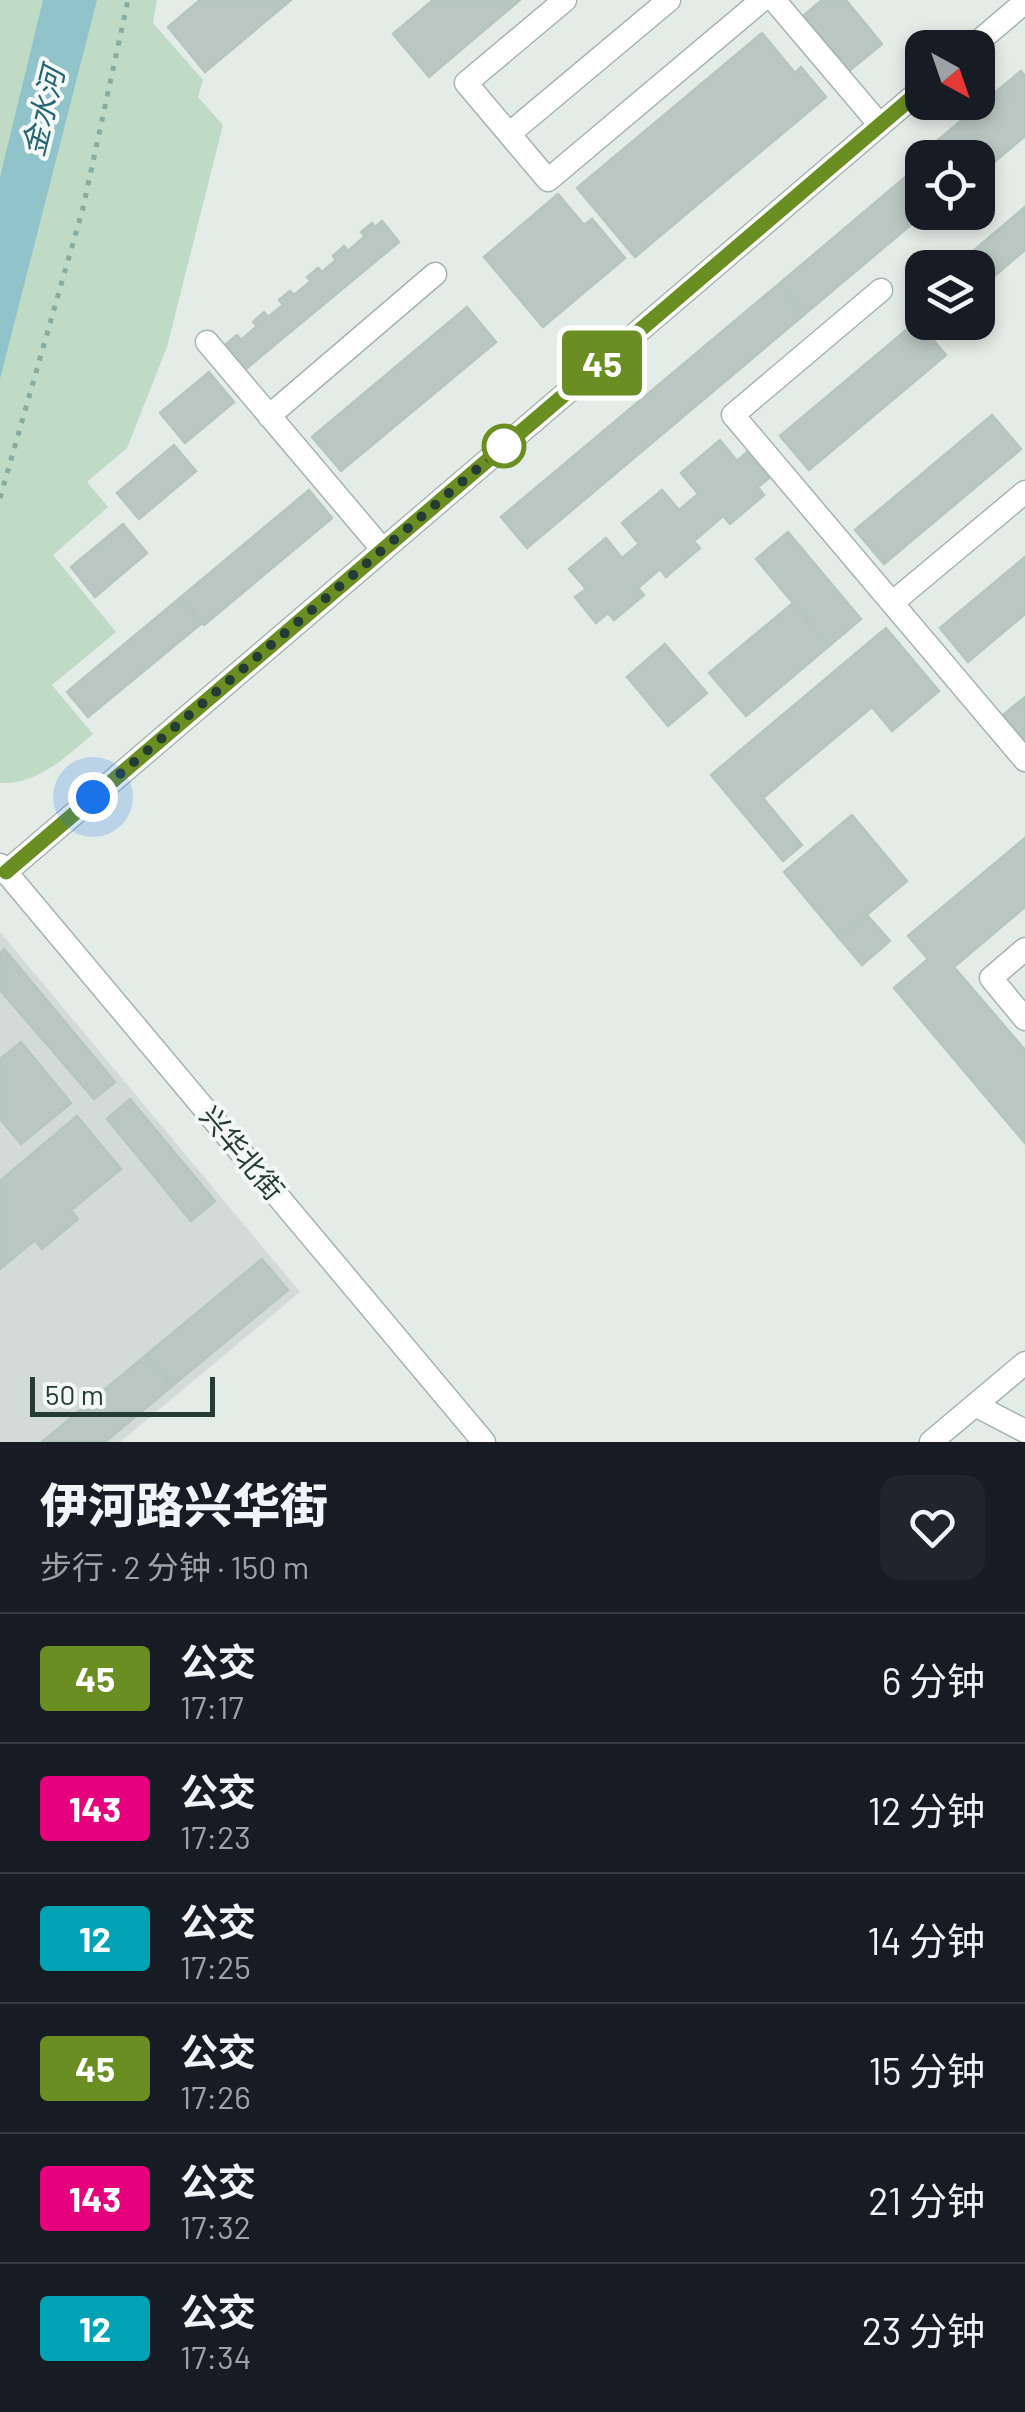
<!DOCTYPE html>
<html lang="zh">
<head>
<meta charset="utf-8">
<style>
	body { margin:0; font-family:Barlow,"Noto Sans SC",sans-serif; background:#20242c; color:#f1f3f6; height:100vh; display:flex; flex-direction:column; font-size:38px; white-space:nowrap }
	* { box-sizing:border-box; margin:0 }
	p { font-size:32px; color:#9ea1a6 }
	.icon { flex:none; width:55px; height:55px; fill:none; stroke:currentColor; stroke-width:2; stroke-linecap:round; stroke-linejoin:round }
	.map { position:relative; height:1442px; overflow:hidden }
	.drawer { display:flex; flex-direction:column; background:#171b24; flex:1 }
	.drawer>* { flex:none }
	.badge { padding:0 20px; border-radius:8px; font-size:35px; line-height:65px }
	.needle { width:65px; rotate:140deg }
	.controls { position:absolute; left:905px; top:30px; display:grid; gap:20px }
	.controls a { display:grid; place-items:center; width:90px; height:90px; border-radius:20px; background:#171b24; box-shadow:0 5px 15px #0003; font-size:50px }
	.scale { position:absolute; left:30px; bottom:25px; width:185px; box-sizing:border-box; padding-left:10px; border:5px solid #253b35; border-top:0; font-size:28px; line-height:35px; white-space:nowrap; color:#253b35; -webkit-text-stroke:8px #f4f8f6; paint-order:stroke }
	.you { position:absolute; width:50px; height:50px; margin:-25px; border:8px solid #fff; border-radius:50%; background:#1a73e8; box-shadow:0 0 0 15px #1a73e833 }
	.map>.badge { position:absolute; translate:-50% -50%; box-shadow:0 0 0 5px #fff }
	.round { display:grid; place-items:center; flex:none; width:105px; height:105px; border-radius:20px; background:#20242c }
	.headline { display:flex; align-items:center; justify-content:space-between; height:170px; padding:0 40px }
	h1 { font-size:48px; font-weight:800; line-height:75px }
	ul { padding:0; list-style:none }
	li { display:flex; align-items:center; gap:30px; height:130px; padding:0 40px; border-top:2px solid #363941 }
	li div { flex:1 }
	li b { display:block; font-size:38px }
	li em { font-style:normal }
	li .badge { min-width:110px; font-weight:700; text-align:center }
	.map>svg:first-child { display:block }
</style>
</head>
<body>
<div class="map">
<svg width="1025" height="1442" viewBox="0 0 1025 1442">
	<rect width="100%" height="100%" fill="#e4ece8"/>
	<path fill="#d2dbd7" d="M0 932 300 1292 120 1442H0Z"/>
	<path fill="#bfdbc6" d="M0 0H157L153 23 203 80 198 97 223 125 167 347 127 448 87 482 108 507 53 555 116 632 52 685 93 734C66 757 37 785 0 783Z"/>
	<path fill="#91c3cb" d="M43 0H97L0 379V177Z"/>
	<path fill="#b9c6c1" stroke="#b7c5bf" stroke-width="2.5" d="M200 0H291L205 72 168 27Z
		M433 0H520L429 77 393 34Z
		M822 0H846L882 44 849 71 803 16Z
		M762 33 795 73 801 67 826 97 635 257 577 188Z
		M1021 71 1025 76V136L978 176V158H953L938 140Z
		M922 163V212H926L805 314 780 283Z
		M558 194 584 225 592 219 625 258 543 327 484 257Z
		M1025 207V250L978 290V268H953Z
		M382 221 399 242 241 373 224 353 229 350 225 345 237 335 241 340 257 326 253 322 264 312 268 317 283 305 279 300 290 291 294 295 311 281 307 277 318 268 322 272 336 260 333 256 344 246 348 251 365 236 361 232 372 223 375 227Z
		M780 283 805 314 527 548 501 517Z
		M467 307 496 342 341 471 312 437Z
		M917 321 946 355 809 470 780 436Z
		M209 372 234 402 185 443 160 413Z
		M992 415 1021 449 884 564 855 530Z
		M720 440 737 461 747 452 769 478 758 487 764 495 730 524 723 516 694 541 700 548 666 577 660 569 638 588 644 595 614 620 608 613 596 623 575 597 586 589 569 569 606 538 622 558 639 544 622 523 662 490 679 510 698 494 681 473Z
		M174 445 196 471 139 519 117 493Z
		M309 490 332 518 204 625 181 597Z
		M123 524 147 553 95 597 71 567Z
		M788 532 861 619 829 646 756 559Z
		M1025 557V614L968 662 940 628Z
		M181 597 202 623 88 717 67 692Z
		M793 603 829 646 746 716 709 673Z
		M886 628 939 691 892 731 872 707 763 798 802 845 783 861 711 775Z
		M665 644 707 693 668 726 627 677Z
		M1025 697V741L1003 715Z
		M852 815 907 881 839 938 784 872Z
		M1025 838V907L954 967 1025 1050V1143L894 988 928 959 908 936Z
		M867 915 890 941 862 965 839 938Z
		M4 949 115 1082 94 1099 0 990V953Z
		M21 1042 71 1103 21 1144 0 1119V1059Z
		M130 1099 215 1201 191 1221 107 1119Z
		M77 1116 121 1169 71 1210 78 1219 42 1249 35 1240 0 1269V1181Z
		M262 1259 288 1290 172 1386 146 1355Z
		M146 1355 172 1386 105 1442H42Z"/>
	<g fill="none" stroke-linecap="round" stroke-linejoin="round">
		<g stroke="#a7b3af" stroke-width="25">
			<path id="minor" d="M565 0 466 83 548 180 762 0
				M774 0 880 125
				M971 48 1025 2
				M509 134 669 0
				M881 290 733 415 1025 760
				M207 342 383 550
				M269 416 435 274
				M892 603 1025 492
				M0 865 484 1442
				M6 872 922 89
				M1025 949 991 978 1025 1019
				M975 1405 1025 1431
				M931 1442 1025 1363"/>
		</g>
		<path stroke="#87aca0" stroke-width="5" stroke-dasharray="5 8" stroke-linecap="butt" d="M0 498 83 208 128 0"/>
		<use href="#minor" stroke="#fff" stroke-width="22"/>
	</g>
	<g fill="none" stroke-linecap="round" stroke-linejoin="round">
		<g stroke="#fff" stroke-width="22">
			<path id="line" d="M6 872 922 89"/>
		</g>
		<use href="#line" stroke="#6b8e23" stroke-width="15"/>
		<path stroke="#253b35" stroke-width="10" stroke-dasharray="0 18" d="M93 797 504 446"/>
	</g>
	<circle fill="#fff" stroke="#6b8e23" stroke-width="5" cx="504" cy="446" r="20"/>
	<g text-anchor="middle" stroke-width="8" stroke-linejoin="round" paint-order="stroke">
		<g font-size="28" fill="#253b35" stroke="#f4f8f6">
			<text transform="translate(242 1153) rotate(50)" y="10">兴华北街</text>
		</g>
		<g font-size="30" font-style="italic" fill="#256672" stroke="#f4f8f6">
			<text transform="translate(44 112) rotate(-76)" y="10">金水河</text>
		</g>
	</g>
</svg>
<div class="controls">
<a><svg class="needle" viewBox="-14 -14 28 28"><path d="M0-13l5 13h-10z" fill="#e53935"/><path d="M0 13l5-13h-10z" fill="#9ea1a6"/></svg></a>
<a><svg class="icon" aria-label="locate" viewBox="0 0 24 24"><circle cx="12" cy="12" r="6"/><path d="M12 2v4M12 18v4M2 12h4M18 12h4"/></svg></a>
<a><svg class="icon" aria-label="layers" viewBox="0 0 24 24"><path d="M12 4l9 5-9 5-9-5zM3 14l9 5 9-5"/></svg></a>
</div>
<div class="scale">50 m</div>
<div class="you" style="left:93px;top:797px"></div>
<b class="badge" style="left:602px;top:363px;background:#6b8e23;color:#fff">45</b>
</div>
<section class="drawer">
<div class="headline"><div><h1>伊河路兴华街</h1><p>步行 · 2 分钟 · 150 m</p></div><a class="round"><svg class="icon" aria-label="heart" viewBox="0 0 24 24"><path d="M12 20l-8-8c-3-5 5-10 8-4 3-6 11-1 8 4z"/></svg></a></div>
<ul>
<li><span class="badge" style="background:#6b8e23;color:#fff">45</span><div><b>公交</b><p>17:17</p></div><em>6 分钟</em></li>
<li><span class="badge" style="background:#e6007e;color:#fff">143</span><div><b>公交</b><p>17:23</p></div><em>12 分钟</em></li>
<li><span class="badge" style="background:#00a3b4;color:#fff">12</span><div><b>公交</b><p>17:25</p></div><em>14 分钟</em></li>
<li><span class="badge" style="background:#6b8e23;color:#fff">45</span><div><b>公交</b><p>17:26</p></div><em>15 分钟</em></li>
<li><span class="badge" style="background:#e6007e;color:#fff">143</span><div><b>公交</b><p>17:32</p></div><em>21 分钟</em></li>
<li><span class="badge" style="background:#00a3b4;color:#fff">12</span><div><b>公交</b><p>17:34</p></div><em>23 分钟</em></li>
</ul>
</section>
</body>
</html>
